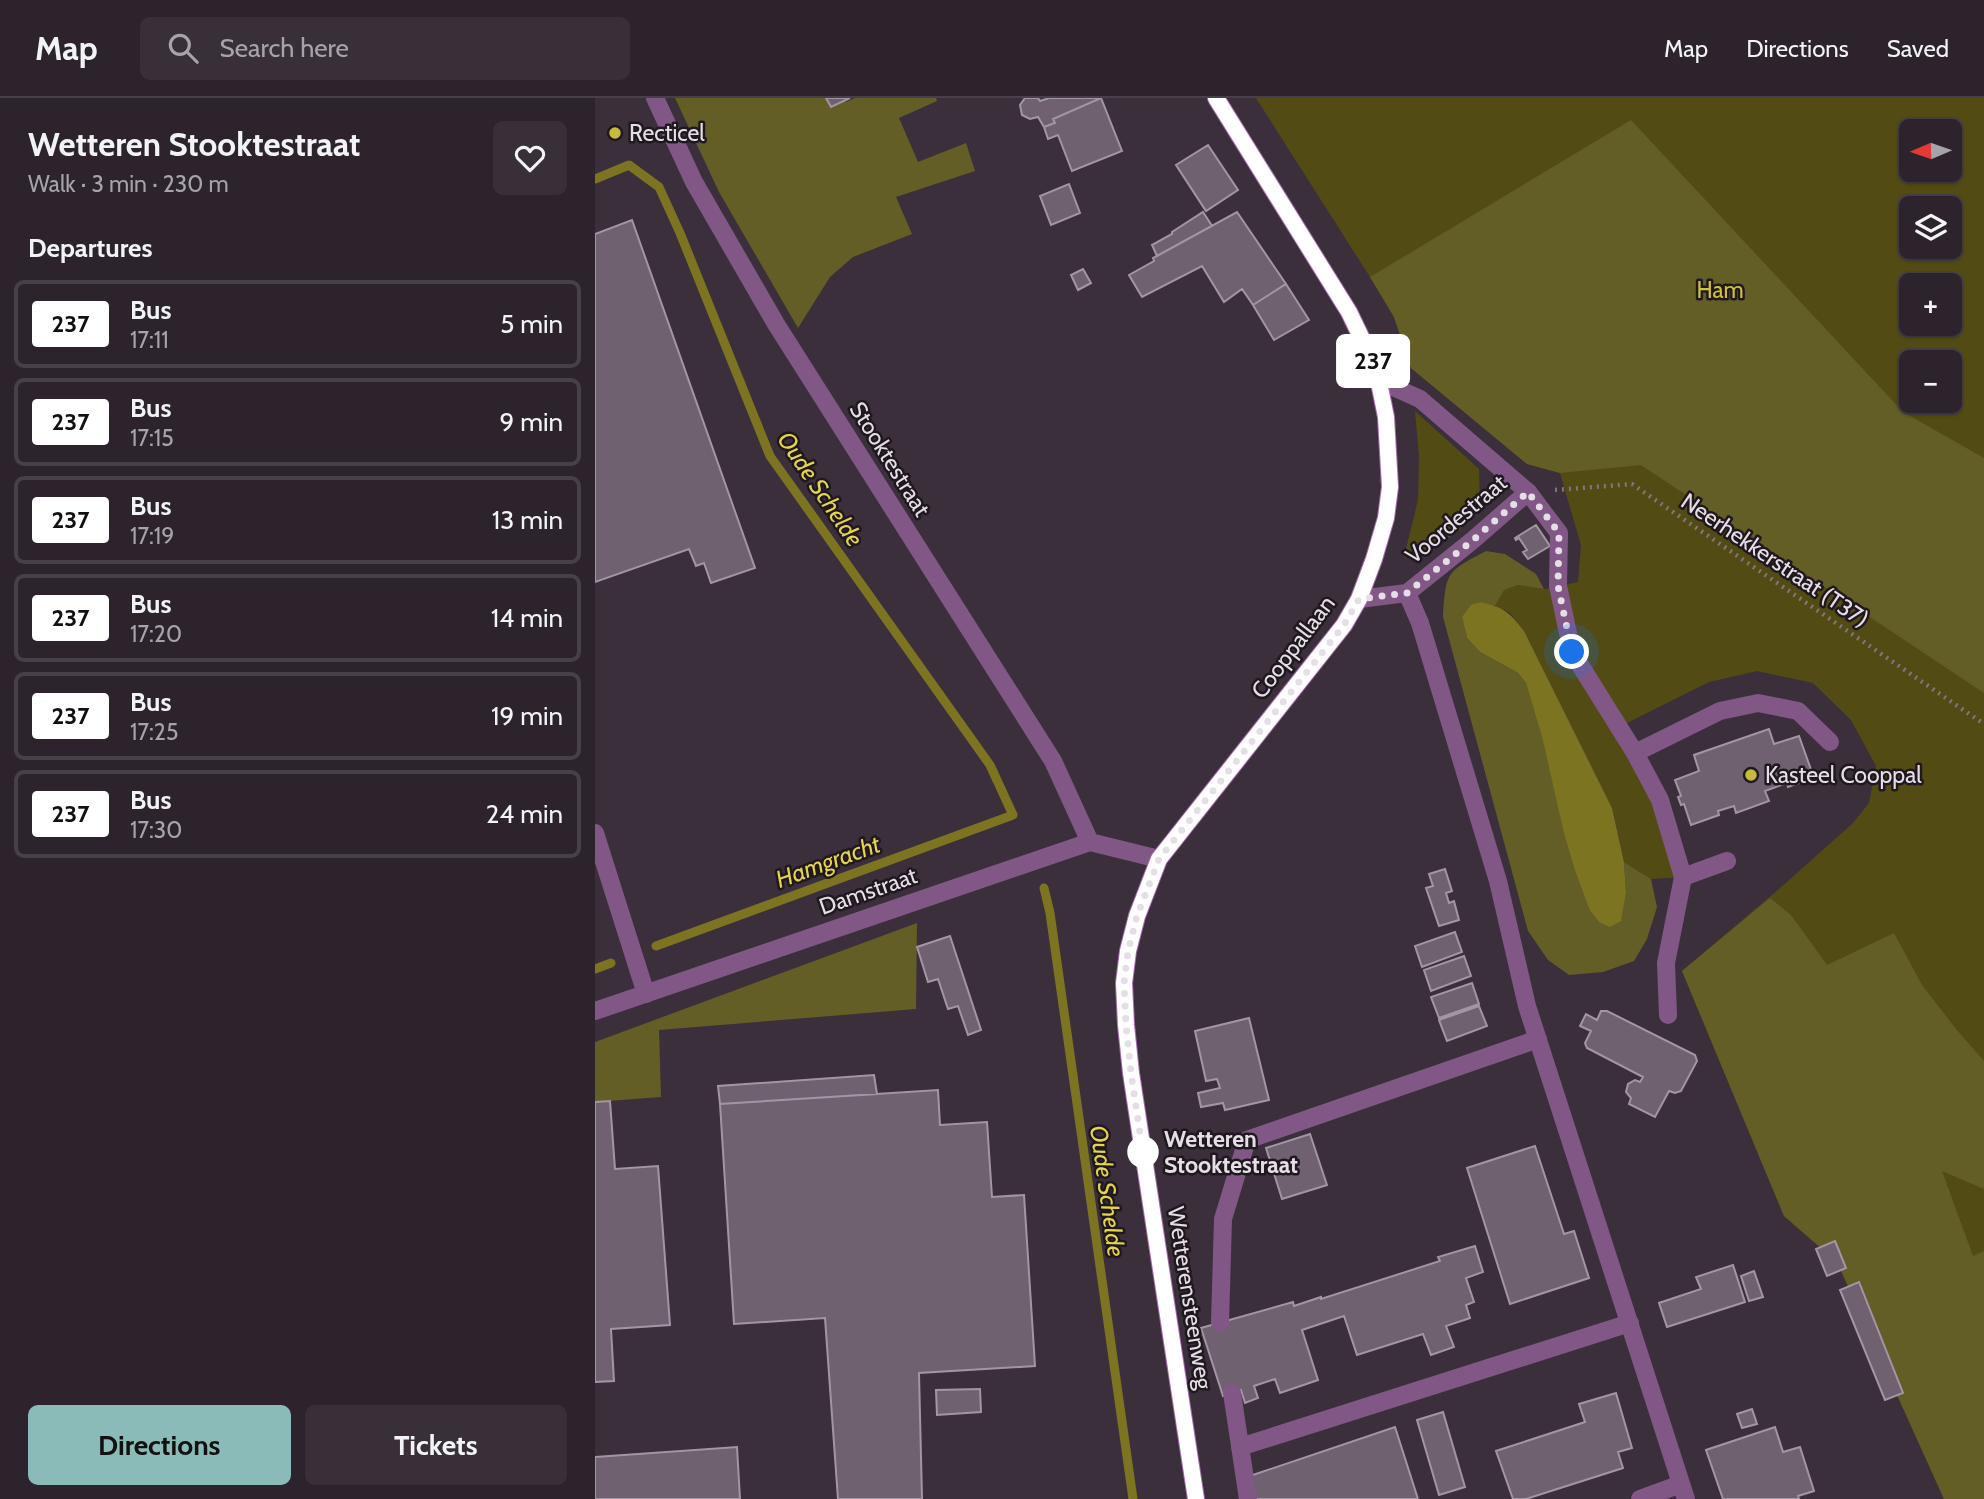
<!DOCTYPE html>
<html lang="en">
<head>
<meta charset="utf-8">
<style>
	body { margin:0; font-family:Cabin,sans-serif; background:#382f39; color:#f1f3f6; height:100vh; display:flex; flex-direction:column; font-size:26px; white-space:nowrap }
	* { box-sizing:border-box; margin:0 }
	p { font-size:23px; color:#a6a4aa }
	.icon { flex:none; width:38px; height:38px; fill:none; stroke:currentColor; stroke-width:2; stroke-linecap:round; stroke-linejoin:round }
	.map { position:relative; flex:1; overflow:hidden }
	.panel { display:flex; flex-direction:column; background:#2c232d; width:595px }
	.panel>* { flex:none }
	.badge { padding:0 14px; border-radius:5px; font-size:24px; line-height:46px }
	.needle { width:46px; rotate:268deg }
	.buttons { position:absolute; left:1304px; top:21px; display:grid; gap:14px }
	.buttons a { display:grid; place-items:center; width:63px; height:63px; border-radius:10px; background:#2c232d; box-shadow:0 2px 5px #0004,0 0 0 2px #484049; font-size:35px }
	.you { position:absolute; width:35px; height:35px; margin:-18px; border:5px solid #fff; border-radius:50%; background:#1a73e8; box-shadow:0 0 0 10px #1a73e833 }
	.map>.badge { position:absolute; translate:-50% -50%; box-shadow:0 0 0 4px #fff }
	h2 { padding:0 28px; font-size:26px; line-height:63px }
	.round { display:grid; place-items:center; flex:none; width:74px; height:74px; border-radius:10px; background:#382f39 }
	.overview { display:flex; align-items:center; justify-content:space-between; height:119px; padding:0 28px }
	h1 { font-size:33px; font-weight:700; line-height:52px }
	.cta { display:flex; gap:14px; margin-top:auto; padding:14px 28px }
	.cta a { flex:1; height:80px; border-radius:10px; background:#8bbbb9; color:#111; font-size:28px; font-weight:700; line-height:80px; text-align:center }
	.cta a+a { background:#382f39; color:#f1f3f6 }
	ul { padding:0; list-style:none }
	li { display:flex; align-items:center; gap:21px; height:88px; margin:0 14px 10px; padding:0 14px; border:4px solid #484049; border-radius:10px }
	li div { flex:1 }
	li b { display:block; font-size:26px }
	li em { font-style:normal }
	li .badge { min-width:77px; font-weight:700; text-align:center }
	header { display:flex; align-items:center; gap:42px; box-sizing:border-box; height:98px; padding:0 35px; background:#2c232d; border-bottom:2px solid #484049 }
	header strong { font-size:33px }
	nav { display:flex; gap:38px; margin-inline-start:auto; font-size:24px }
	.search { width:490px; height:63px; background:#382f39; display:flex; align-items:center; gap:18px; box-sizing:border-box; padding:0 24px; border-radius:10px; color:#a6a4aa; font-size:26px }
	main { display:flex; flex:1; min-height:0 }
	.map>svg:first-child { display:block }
</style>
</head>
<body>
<header>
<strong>Map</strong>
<div class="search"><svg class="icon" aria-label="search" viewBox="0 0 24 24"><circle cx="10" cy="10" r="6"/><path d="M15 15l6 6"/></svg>Search here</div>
<nav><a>Map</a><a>Directions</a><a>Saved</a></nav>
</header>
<main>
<section class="panel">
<div class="overview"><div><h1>Wetteren Stooktestraat</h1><p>Walk · 3 min · 230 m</p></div><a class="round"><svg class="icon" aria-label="heart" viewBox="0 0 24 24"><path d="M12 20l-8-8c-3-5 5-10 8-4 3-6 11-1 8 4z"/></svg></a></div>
<h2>Departures</h2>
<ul>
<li><span class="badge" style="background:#fff;color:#111">237</span><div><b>Bus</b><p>17:11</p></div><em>5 min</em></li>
<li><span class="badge" style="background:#fff;color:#111">237</span><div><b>Bus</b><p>17:15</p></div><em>9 min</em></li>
<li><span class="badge" style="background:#fff;color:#111">237</span><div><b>Bus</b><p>17:19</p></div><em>13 min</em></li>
<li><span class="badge" style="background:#fff;color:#111">237</span><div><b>Bus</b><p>17:20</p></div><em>14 min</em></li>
<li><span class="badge" style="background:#fff;color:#111">237</span><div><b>Bus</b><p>17:25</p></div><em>19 min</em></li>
<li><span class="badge" style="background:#fff;color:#111">237</span><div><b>Bus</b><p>17:30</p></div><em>24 min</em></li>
</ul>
<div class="cta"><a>Directions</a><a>Tickets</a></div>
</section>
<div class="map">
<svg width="1389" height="1401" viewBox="0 0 1389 1401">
	<rect width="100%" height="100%" fill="#3b2f3c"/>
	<path fill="#524c14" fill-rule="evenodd" d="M661 0H1389V1401H1349L1242 1164 1189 1118 1087 873 1184 791 1258 725 1274 705 1281 668 1256 622 1218 585 1162 573 1114 584 1024 629 1040 655 1088 779 1056 781 1029 764 1017 710 929 533 915 515 900 508 908 492 923 487 950 491 983 484 986 447 965 375 932 366 816 270 799 219 775 179ZM1316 33H1354V72H1316ZM1316 110H1354V149H1316ZM1316 187H1354V226H1316ZM1316 264H1354V303H1316Z
		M820 313 884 371 885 404 865 432 840 449 809 459 823 402 824 358Z"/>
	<path fill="#635d26" d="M80 0H249L251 4 260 0H341L342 3 304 20 323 64 371 45 380 73 301 99 317 136 258 159 235 179 203 230 124 94Z
		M1036 22 1308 314 1389 360V595L1046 367 965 375 932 366 816 270 799 219 775 179Z
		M891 453 910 456 941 476 949 491 923 487 909 492 900 508 886 504 867 519 872 540 885 554 923 575 931 585 949 642 968 732 995 813 1004 824 1031 794 1029 764 1056 781 1062 809 1052 841 1039 863 1008 874 974 877 953 862 933 833 848 519C851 474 851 474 891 453Z
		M1175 800 1196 817 1232 867 1299 835 1327 887 1361 931 1389 963V1091L1347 1073 1378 1158 1389 1153V1401H1349L1242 1164 1189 1118 1087 873Z
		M322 825 321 911 64 932 66 999 0 1004V944Z"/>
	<path fill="#7d7422" d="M886 504C910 510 914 514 929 533L1017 710 1029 764 1031 794 1026 823 1015 829 1004 824 995 813 980 772 968 732 948 642 931 585 923 575 885 554 872 540 867 519 876 507Z"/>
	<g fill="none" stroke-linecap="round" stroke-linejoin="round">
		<path stroke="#7d7422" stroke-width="9" d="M0 81 34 67 64 89 85 135 175 358 395 667 418 717 61 848
			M449 790 455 815 538 1401
			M0 871 16 865"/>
	</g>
	<path fill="#6f6170" stroke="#a495a5" stroke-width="2" d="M231 0H255L236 9Z
		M430 0H443L445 3 454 0H506L458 21 460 25 449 29 443 19 435 21 427 17 425 7Z
		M506 0 527 53 477 73 463 37 453 41 449 29 460 25 458 21Z
		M613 47 643 92 611 113 581 67Z
		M474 86 485 115 456 127 445 98Z
		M608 114 617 128 562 158 557 147 577 136V134Z
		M642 114 691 186 658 207 647 191 629 204 607 168 547 199 534 177 559 163 558 160Z
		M37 122 160 470 116 485 109 465 101 468 94 451 0 484V136Z
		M488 171 496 185 483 192 476 177Z
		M691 186 714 222 679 242 658 207Z
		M941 427 955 448 933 461 928 454 932 452 924 440 921 442 920 440Z
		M1174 631 1179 646 1204 638 1219 680 1193 689 1192 685 1170 693 1174 703 1141 715 1139 708 1123 713 1124 717 1096 727 1089 706 1086 707 1083 699 1086 698 1080 682 1104 673 1099 657Z
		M850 771 857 793 851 795 854 805 859 803 864 822 844 828 831 790 838 788 834 776Z
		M860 834 867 854 827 869 820 848Z
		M355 838 386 932 373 937 363 908 353 911 343 881 333 884 322 849Z
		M869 858 876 878 836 893 829 872Z
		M877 885 884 906 844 920 836 899Z
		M884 908 892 928 852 943 844 922Z
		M1006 913H1012L1100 957 1102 963 1086 993 1080 995 1074 993 1060 1019 1034 1006 1036 1000 1031 994 1033 986 1040 982 1045 984 1048 979 992 950 990 945 996 933 985 928 991 916 1002 922Z
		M654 920 674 1002 630 1012 628 1005 606 1009 603 995 625 990 622 981 611 983 600 933Z
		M279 977 282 996 125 1006 123 988Z
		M343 992 345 1027 392 1024 397 1099 429 1097 440 1268 324 1275 327 1401H243L230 1220 139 1226 125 1006Z
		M15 1003 20 1071 63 1068 75 1227 16 1231 19 1283 0 1284V1004Z
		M715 1036 732 1087 687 1101 671 1050Z
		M940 1048 969 1136 979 1133 994 1180 915 1206 872 1070Z
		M1240 1143 1251 1170 1232 1178 1221 1151Z
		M880 1148 888 1174 871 1180 879 1204 871 1207 875 1220 851 1228 859 1249 836 1257 828 1236 762 1257 749 1218 707 1232 723 1282 685 1295 680 1281 659 1288 663 1300 650 1305 646 1292 628 1298 606 1230 698 1204 699 1208 726 1199V1201L845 1163 843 1159Z
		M1138 1167 1150 1204 1072 1229 1064 1205 1106 1191 1101 1179Z
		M1159 1173 1168 1199 1154 1203 1146 1178Z
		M1264 1184 1308 1295 1290 1302 1245 1192Z
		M385 1291 386 1314 342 1317 341 1292Z
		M1021 1295 1037 1350 1023 1354 1028 1370 931 1401H918L901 1353 990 1324 984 1306Z
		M1157 1311 1162 1326 1147 1330 1142 1316Z
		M848 1314 870 1389 844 1397 822 1322Z
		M800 1329 823 1401H659L652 1379Z
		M1180 1329 1188 1354 1205 1349 1219 1393 1203 1398 1204 1401H1128L1111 1352Z
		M142 1349 145 1401H0V1359Z"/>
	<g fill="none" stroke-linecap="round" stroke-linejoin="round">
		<path stroke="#807681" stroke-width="4.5" stroke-dasharray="2 5" stroke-linecap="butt" d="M960 392 1037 386 1389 626"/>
		<path stroke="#815885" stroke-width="18" d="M933 394 964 435 963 488 977 554 1040 655
			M812 495 825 525 903 783 932 908 1091 1401
			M0 735 51 896
			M1088 779 1132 763
			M1073 917 1071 865 1088 779 1065 702 1040 655 1125 613 1163 605 1203 613 1235 644
			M625 1225 628 1121 652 1042 943 941
			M637 1295 653 1401
			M645 1349 1035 1225
			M1045 1401 1086 1386"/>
		<path stroke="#815885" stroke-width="18" d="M60 0 99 84 181 226 458 663 495 744
			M764 501 812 495 878 442 933 394 825 301 783 282
			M0 913 495 744 564 761"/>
		<path stroke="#ab6bb3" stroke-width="18" d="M601 1401 536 975 531 927 529 885 533 853 542 818 564 761 749 527 764 501 779 461 791 420 795 389 791 319 781 270 754 214 621 0"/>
	</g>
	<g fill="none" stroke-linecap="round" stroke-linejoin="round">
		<g stroke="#fff" stroke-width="16">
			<path id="line" d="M601 1401 536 975 531 927 529 885 533 853 542 818 564 761 749 527 764 501 779 461 791 420 795 389 791 319 781 270 754 214 621 0"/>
		</g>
		<use href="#line" stroke="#fff" stroke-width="10"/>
		<path stroke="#e6dee6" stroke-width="7" stroke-dasharray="0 12.6" d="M548 1054V1056L536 975 531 927 529 885 533 853 542 818 564 761 749 527 764 501 812 495 878 442 933 394 964 435 963 488 977 554"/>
	</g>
	<g fill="#c8bb3b" stroke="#1f191f" stroke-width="2.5">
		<circle cx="20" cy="35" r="7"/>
		<circle cx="1156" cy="677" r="7"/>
	</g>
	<circle fill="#fff" stroke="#fff" stroke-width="3.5" cx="548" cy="1054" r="14"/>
	<g text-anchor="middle" stroke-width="5" stroke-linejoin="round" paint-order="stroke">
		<g font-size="23" fill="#e6dee6" stroke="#1f191f" text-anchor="start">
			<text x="34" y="43">Recticel</text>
			<text x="1170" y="685">Kasteel Cooppal</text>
		</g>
		<g font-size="23" fill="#d2c330" stroke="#1f191f">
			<text x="1125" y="200">Ham</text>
		</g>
		<g font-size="23" fill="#e6dee6" stroke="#1f191f">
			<text transform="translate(295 361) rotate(58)" y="8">Stooktestraat</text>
			<text transform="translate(861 421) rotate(-40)" y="8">Voordestraat</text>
			<text transform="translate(1180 462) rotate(34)" y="8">Neerhekkerstraat (T37)</text>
			<text transform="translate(698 549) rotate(-53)" y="8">Cooppallaan</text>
			<text transform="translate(273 793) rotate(-19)" y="8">Damstraat</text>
			<text transform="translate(595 1200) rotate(81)" y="8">Wetterensteenweg</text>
		</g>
		<g font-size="23" font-weight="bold" fill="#e6dee6" stroke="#1f191f" text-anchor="start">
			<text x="569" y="1049">Wetteren<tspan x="569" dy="26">Stooktestraat</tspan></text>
		</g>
		<g font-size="24" font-style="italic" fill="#e5d649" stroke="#1f191f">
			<text transform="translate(225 391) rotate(56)" y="8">Oude Schelde</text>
			<text transform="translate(233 764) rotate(-20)" y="8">Hamgracht</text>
			<text transform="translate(512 1093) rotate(82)" y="8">Oude Schelde</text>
		</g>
	</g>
</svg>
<div class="buttons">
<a><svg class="needle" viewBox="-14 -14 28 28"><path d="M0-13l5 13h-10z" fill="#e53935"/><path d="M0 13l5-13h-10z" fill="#a6a4aa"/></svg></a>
<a><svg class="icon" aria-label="layers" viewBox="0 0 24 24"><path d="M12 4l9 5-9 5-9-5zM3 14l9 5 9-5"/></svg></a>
<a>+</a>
<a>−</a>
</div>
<div class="you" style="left:977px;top:554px"></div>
<b class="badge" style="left:778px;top:263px;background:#fff;color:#111">237</b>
</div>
</main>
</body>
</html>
